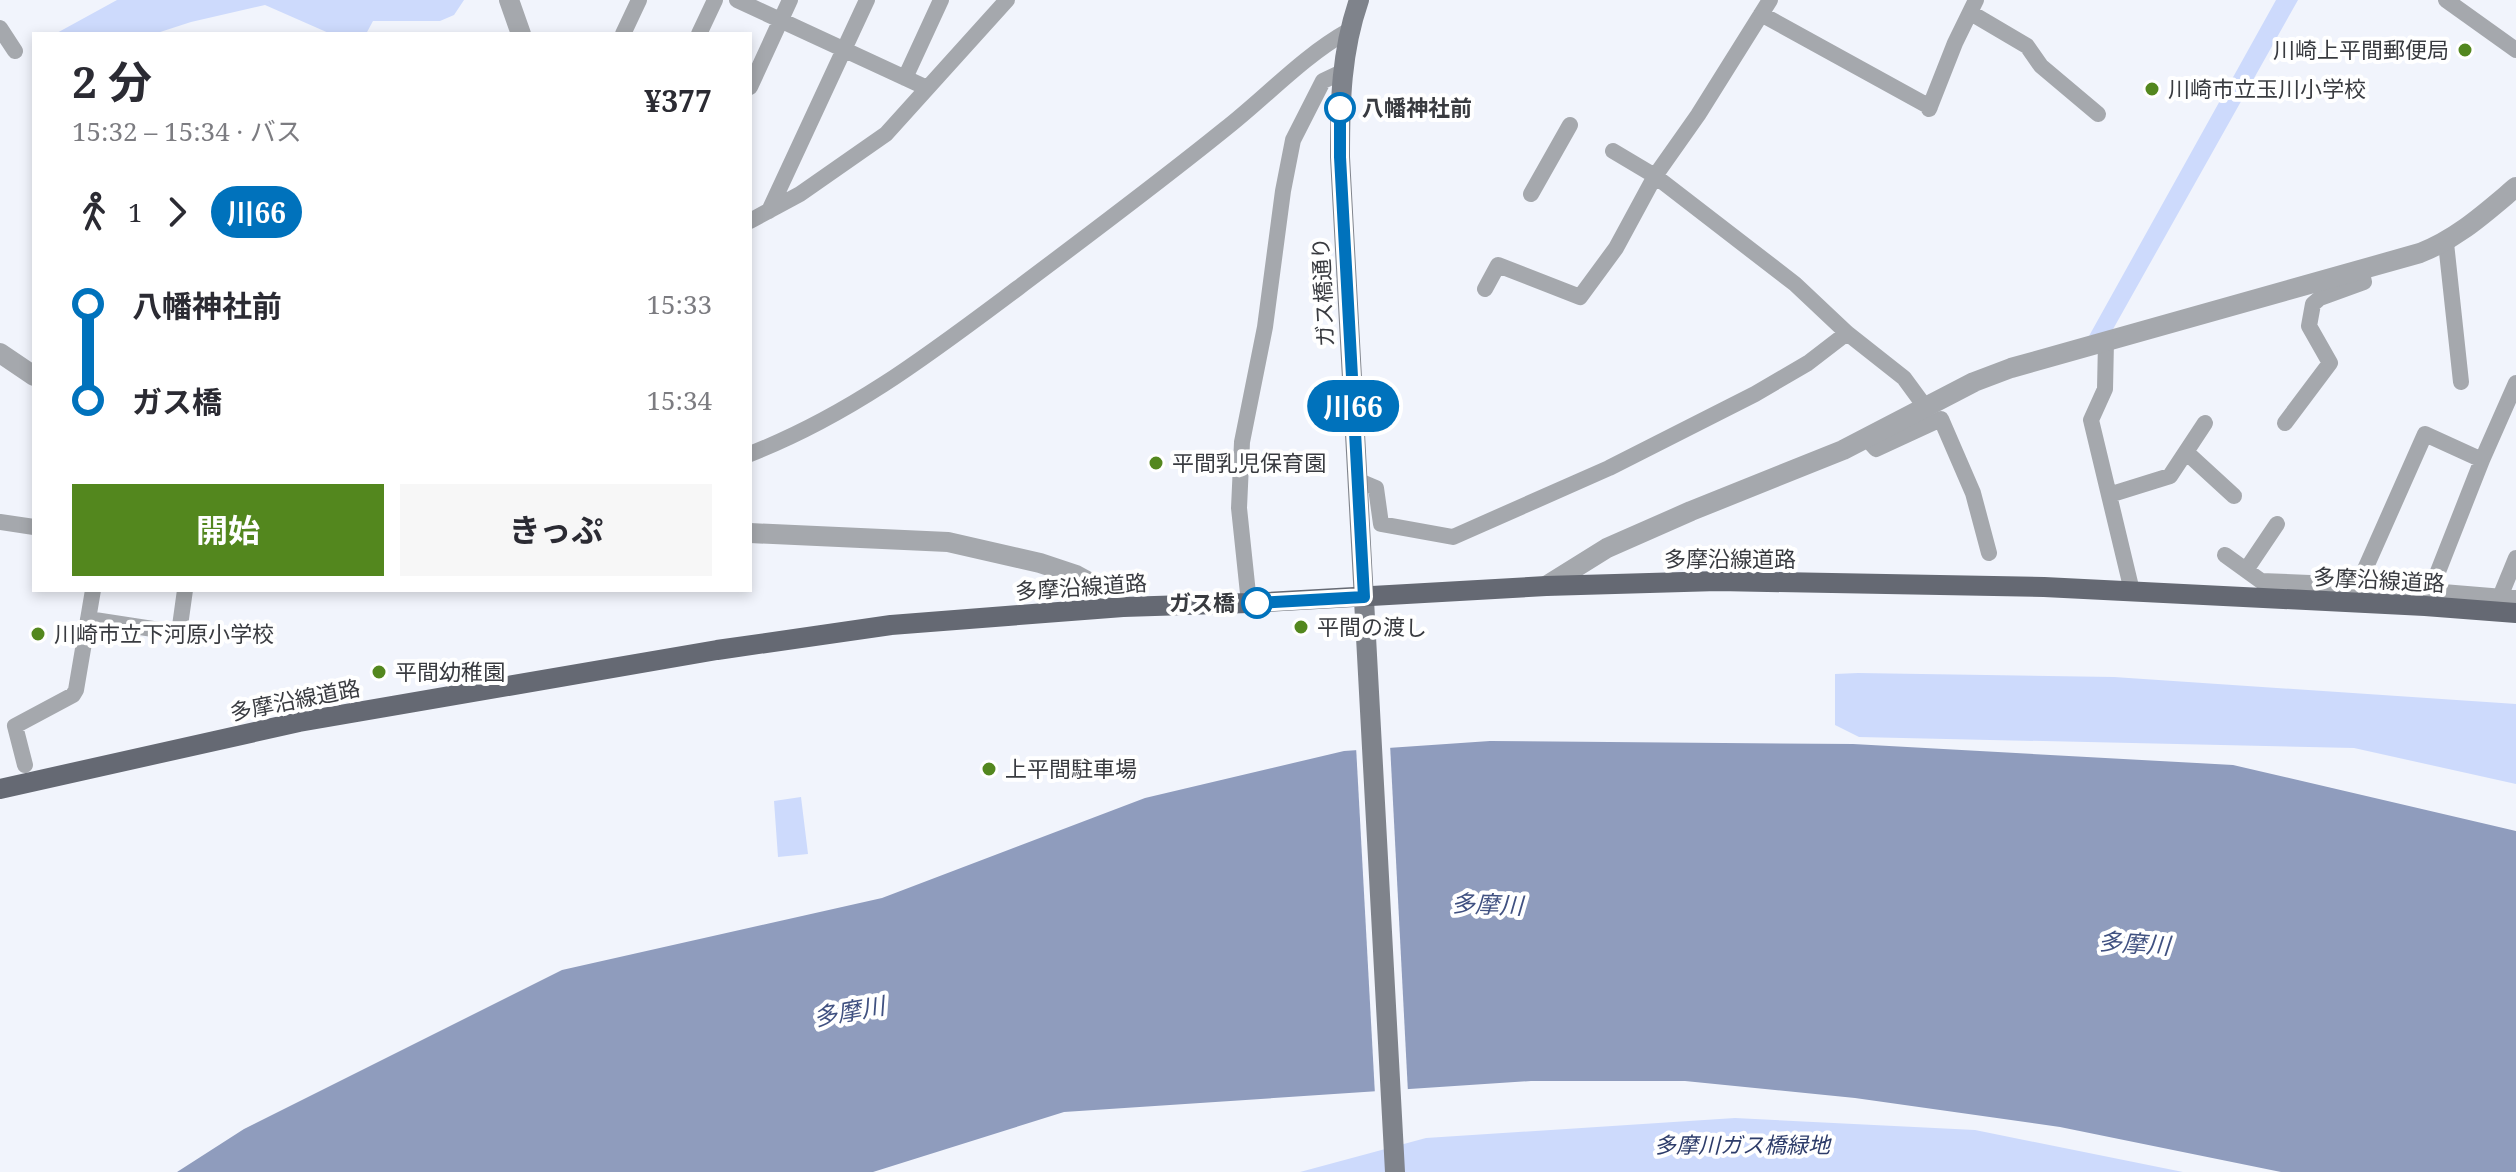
<!DOCTYPE html>
<html lang="ja">
<head>
<meta charset="utf-8">
<style>
	body { margin:0; font-family:"Noto Serif","Noto Sans JP",serif; background:#f7f7f7; color:#2b2b33; height:100vh; display:flex; flex-direction:column; font-size:30px; white-space:nowrap }
	* { box-sizing:border-box; margin:0 }
	p { font-size:26px; color:#7c7c81 }
	.icon { flex:none; width:44px; height:44px; fill:none; stroke:currentColor; stroke-width:2; stroke-linecap:round; stroke-linejoin:round }
	.map { position:relative; flex:1; overflow:hidden }
	.details { position:absolute; left:32px; top:32px; width:720px; height:560px; display:flex; flex-direction:column; background:#fff; border-radius:0px; box-shadow:0 4px 12px #0003 }
	.details>* { flex:none }
	.badge { padding:0 16px; border-radius:26px; font-size:28px; line-height:52px }
	.map>.badge { position:absolute; translate:-50% -50%; box-shadow:0 0 0 4px #fff }
	.legs { display:flex; align-items:center; gap:12px; height:88px; padding:0 40px; font-size:26px }
	.legs p { margin-inline-start:auto }
	.headline { display:flex; align-items:center; justify-content:space-between; height:136px; padding:0 40px }
	h1 { font-size:44px; font-weight:700; line-height:60px }
	.primary-button { display:flex; gap:16px; margin-top:auto; padding:16px 40px }
	.primary-button a { flex:1; height:92px; border-radius:0px; background:#53871e; color:#fff; font-size:32px; font-weight:700; line-height:92px; text-align:center }
	.primary-button a+a { background:#f7f7f7; color:#2b2b33 }
	ul { padding:0 40px; list-style:none }
	li { display:flex; align-items:center; gap:28px; height:96px; font-size:30px }
	li i { display:grid; place-items:center; width:12px; height:100%; margin:0 10px; background:currentColor }
	li i::after { content:''; width:20px; height:20px; margin:-10px; border:6px solid; border-radius:50%; background:#fff }
	li p { margin-inline-start:auto }
	li:first-child i { background:linear-gradient(#0000 50%,currentColor 0) }
	li:last-child i { background:linear-gradient(currentColor 50%,#0000 0) }
	.map>svg:first-child { display:block }
</style>
</head>
<body>
<div class="map">
<svg width="2516" height="1172" viewBox="0 0 2516 1172">
	<rect width="100%" height="100%" fill="#f1f4fc"/>
	<path fill="#cddafc" d="M117 0H464L454 15 440 21H373L366 34H331L265 5 191 22 154 34H55Z
		M2276 0H2298L2112 331 2089 336Z
		M1858 673 2114 677 2516 704V784L2354 748 1859 737 1835 725V674Z
		M801 797 808 854 778 857 774 801Z
		M1735 1118 1975 1130 2183 1172H1300L1426 1138Z"/>
	<path fill="#8f9cbd" d="M1490 741 1853 744 2233 765 2516 831V1172H2281L2060 1127 1855 1098 1685 1081H1531L1064 1112 873 1172H177L244 1129 562 970 882 898 1145 798 1344 751Z"/>
	<path fill="#f1f4fc" d="M1390 744 1408 1093 1375 1095 1356 746Z"/>
	<g fill="none" stroke-linecap="round" stroke-linejoin="round">
		<path stroke="#a5a8ad" stroke-width="16" d="M737 0 927 88
			M2446 0 2516 50
			M1971 13 2027 46 2041 66 2098 114
			M1761 14 1930 107
			M0 28 15 51
			M623 34 639 0
			M699 34 715 0
			M905 78 941 0
			M750 87 790 0
			M1929 109 1955 43 1976 0
			M1613 151 1655 176 1795 284 1847 333 1904 378 1926 408
			M1531 194 1570 125
			M769 211 867 0
			M750 221 800 194 886 134 1007 0
			M2446 243 2461 382
			M1485 289 1498 265 1580 297 1616 248 1655 176 1698 115 1770 0
			M2106 341 2105 389 2091 420 2132 591
			M2285 423 2330 363 2309 326 2313 304 2320 298 2364 282 2361 269
			M1867 439 1876 449 1941 419 1973 493 1989 553
			M2186 452 2234 496
			M750 454C852 414 931 353 1018 288 1087 236 1157 184 1225 129 1266 97 1302 57 1348 31
			M2482 460 2425 434 2358 585 2516 598
			M1357 480 1376 488 1381 524 1453 537 1609 468 1755 394 1808 363 1847 333
			M2109 495 2170 476 2205 423
			M0 522 34 527
			M2225 555 2261 581 2358 585
			M2246 570 2277 524
			M2428 597 2482 460 2516 383
			M2500 597 2516 558
			M1249 603 1239 508 1242 442 1265 327 1283 191 1293 140 1323 81 1342 72
			M88 619 179 633 185 590
			M25 765 15 726 73 695 76 690 93 590"/>
		<path stroke="#a5a8ad" stroke-width="20" d="M509 0 521 34
			M0 353 34 376
			M750 533 948 542 1040 563 1076 575 1109 593 1123 607
			M1546 586 1607 548 1691 511 1843 450 1974 382 2011 368 2420 253C2458 238 2485 213 2516 187"/>
		<path stroke="#7f838b" stroke-width="20" d="M1359 0C1341 52 1340 102 1340 157L1395 1172"/>
		<path stroke="#656973" stroke-width="20" d="M0 789 299 722 717 650 891 625 1123 607 1249 603 1546 586 1718 581 2044 587 2425 606 2516 613"/>
	</g>
	<g fill="none" stroke-linecap="round" stroke-linejoin="round">
		<g stroke="#fff" stroke-width="18">
			<path id="line-1" d="M1257 603 1364 597 1340 157V108"/>
		</g>
		<use href="#line-1" stroke="#0072bc" stroke-width="12"/>
	</g>
	<g fill="#53871e" stroke="#fff" stroke-width="3">
		<circle cx="2465" cy="50" r="8"/>
		<circle cx="2152" cy="89" r="8"/>
		<circle cx="1156" cy="463" r="8"/>
		<circle cx="1301" cy="627" r="8"/>
		<circle cx="38" cy="634" r="8"/>
		<circle cx="379" cy="672" r="8"/>
		<circle cx="989" cy="769" r="8"/>
	</g>
	<g fill="#fff" stroke="#0072bc" stroke-width="4">
		<circle cx="1340" cy="108" r="14"/>
		<circle cx="1257" cy="603" r="14"/>
	</g>
	<g text-anchor="middle" stroke-width="8" stroke-linejoin="round" paint-order="stroke">
		<g font-size="22" fill="#393b40" stroke="#fff" text-anchor="start">
			<text x="2449" y="58" text-anchor="end">川崎上平間郵便局</text>
			<text x="2168" y="97">川崎市立玉川小学校</text>
			<text x="1172" y="471">平間乳児保育園</text>
			<text x="1317" y="635">平間の渡し</text>
			<text x="54" y="642">川崎市立下河原小学校</text>
			<text x="395" y="680">平間幼稚園</text>
			<text x="1005" y="777">上平間駐車場</text>
		</g>
		<g font-size="22" font-weight="bold" fill="#393b40" stroke="#fff" text-anchor="start">
			<text x="1362" y="116">八幡神社前</text>
			<text x="1235" y="611" text-anchor="end">ガス橋</text>
		</g>
		<g font-size="22" fill="#393b40" stroke="#fff">
			<text transform="translate(1323 292) rotate(-93)" y="8">ガス橋通り</text>
			<text x="1730" y="567">多摩沿線道路</text>
			<text transform="translate(2379 580) rotate(3)" y="8">多摩沿線道路</text>
			<text transform="translate(1081 587) rotate(-4)" y="8">多摩沿線道路</text>
			<text transform="translate(295 700) rotate(-11)" y="8">多摩沿線道路</text>
		</g>
		<g font-size="22" font-style="italic" fill="#2d3c6a" stroke="#fff">
			<text x="1742" y="1153">多摩川ガス橋緑地</text>
		</g>
		<g font-size="24" font-style="italic" fill="#405181" stroke="#fff">
			<text transform="translate(1487 905) rotate(2)" y="8">多摩川</text>
			<text transform="translate(2134 944) rotate(4)" y="8">多摩川</text>
			<text transform="translate(849 1012) rotate(-10)" y="8">多摩川</text>
		</g>
	</g>
</svg>
<b class="badge" style="left:1353px;top:406px;background:#0072bc;color:#fff">川66</b>
<section class="details">
<div class="headline"><div><h1>2 分</h1><p>15:32 – 15:34 · バス</p></div><b>¥377</b></div>
<div class="legs"><svg class="icon" aria-label="walk" viewBox="0 0 24 24"><circle cx="13" cy="4" r="2"/><path d="M13 8l-2 6 4 7M11 14l-3 7M7 12l3-4h3l4 4"/></svg>1<svg class="icon" aria-label="forward" viewBox="0 0 24 24"><path d="M9 5l7 7-7 7"/></svg><b class="badge" style="background:#0072bc;color:#fff">川66</b></div>
<ul>
<li><i style="color:#0072bc"></i><b>八幡神社前</b><p>15:33</p></li>
<li><i style="color:#0072bc"></i><b>ガス橋</b><p>15:34</p></li>
</ul>
<div class="primary-button"><a>開始</a><a>きっぷ</a></div>
</section>
</div>
</body>
</html>
